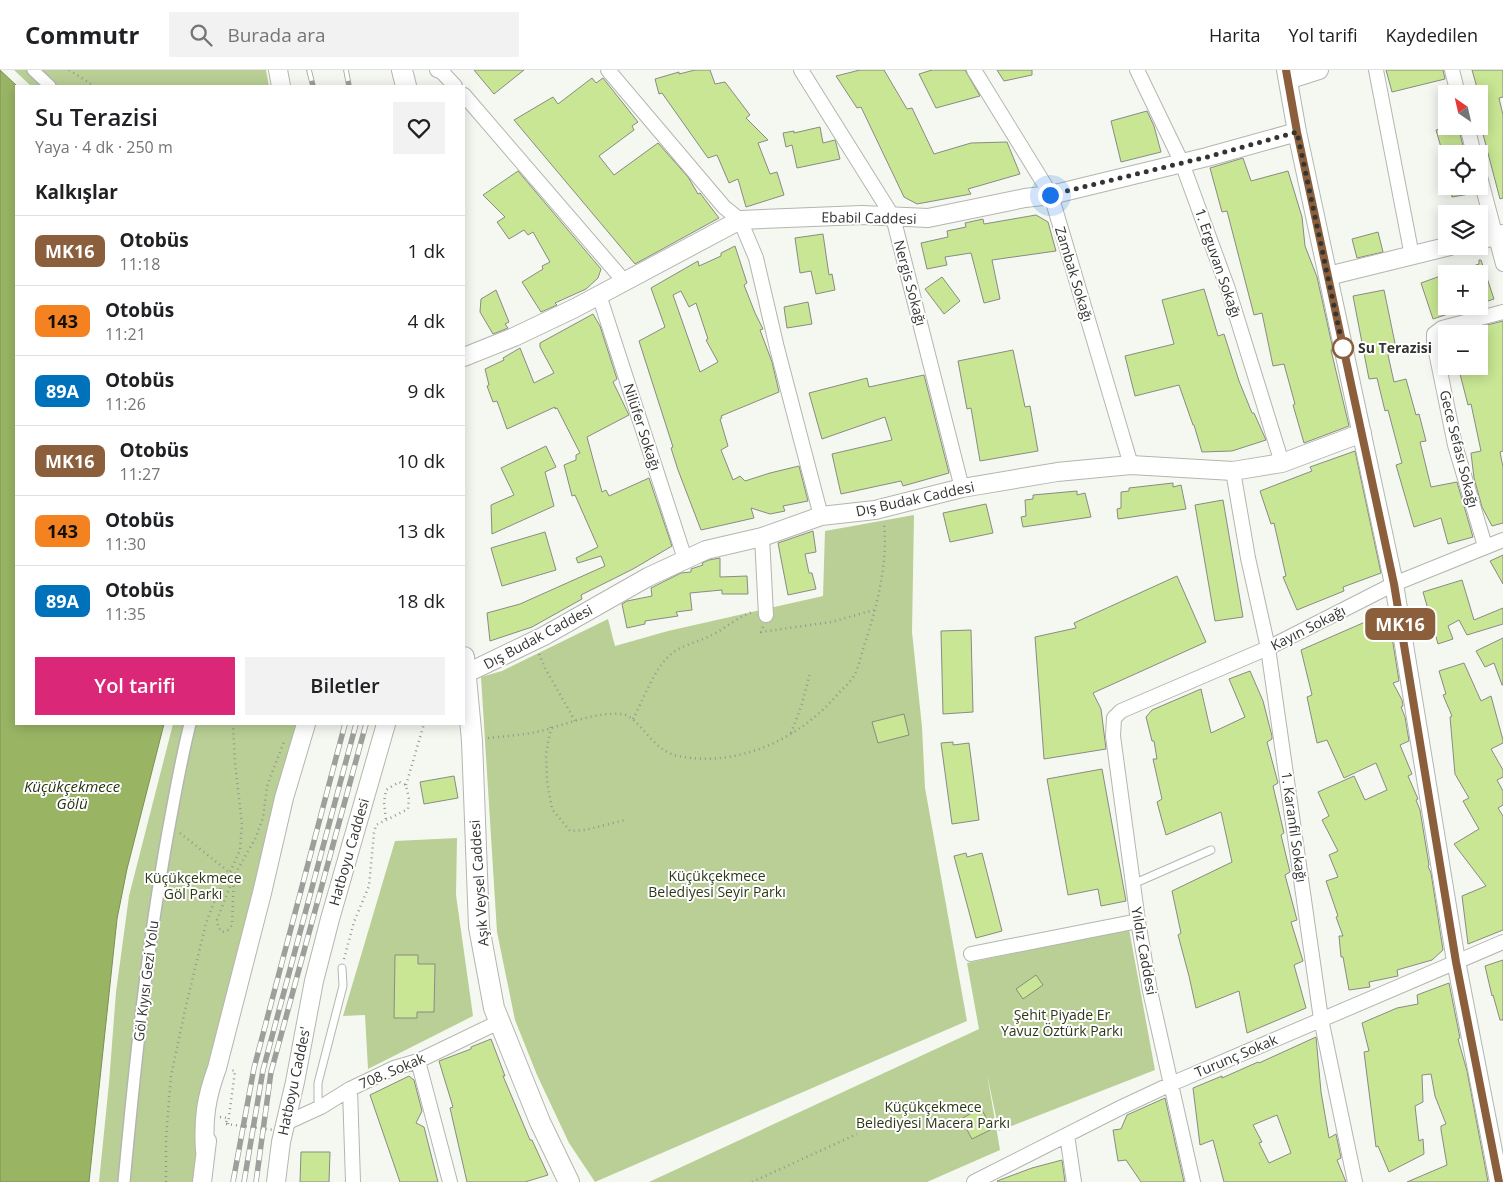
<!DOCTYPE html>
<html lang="tr">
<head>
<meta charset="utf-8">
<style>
	body { margin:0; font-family:"Open Sans",sans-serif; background:#f2f2f2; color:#202124; height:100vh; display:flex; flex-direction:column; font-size:19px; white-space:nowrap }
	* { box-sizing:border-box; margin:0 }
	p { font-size:16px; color:#757577 }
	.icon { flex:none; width:28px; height:28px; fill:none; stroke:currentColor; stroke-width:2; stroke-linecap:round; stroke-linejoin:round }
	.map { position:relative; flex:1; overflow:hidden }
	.drawer { position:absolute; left:15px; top:15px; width:450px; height:640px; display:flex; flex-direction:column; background:#fff; border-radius:0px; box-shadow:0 2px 12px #0003 }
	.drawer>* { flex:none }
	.badge { padding:0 10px; border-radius:8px; font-size:18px; line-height:32px }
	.needle { width:32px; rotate:326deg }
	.fabs { position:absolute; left:1438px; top:15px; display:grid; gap:10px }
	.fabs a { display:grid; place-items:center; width:50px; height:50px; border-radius:0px; background:#fff; box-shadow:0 2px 12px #0003; font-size:25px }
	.you { position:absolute; width:25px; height:25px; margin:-12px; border:4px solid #fff; border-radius:50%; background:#1a73e8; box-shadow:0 0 0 8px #1a73e833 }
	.map>.badge { position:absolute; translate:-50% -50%; box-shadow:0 0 0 2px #fff }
	h2 { padding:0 20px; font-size:19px; line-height:45px }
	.round { display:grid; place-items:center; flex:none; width:52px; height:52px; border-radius:0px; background:#f2f2f2 }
	.head { display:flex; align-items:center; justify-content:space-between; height:85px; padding:0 20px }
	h1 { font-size:24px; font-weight:600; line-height:38px }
	.cta { display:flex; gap:10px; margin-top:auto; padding:10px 20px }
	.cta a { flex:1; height:58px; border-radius:0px; background:#db2777; color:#fff; font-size:20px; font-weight:600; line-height:58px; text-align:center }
	.cta a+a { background:#f2f2f2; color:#202124 }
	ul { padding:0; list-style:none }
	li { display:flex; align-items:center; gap:15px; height:70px; padding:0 20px; border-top:1px solid #e0e0e0 }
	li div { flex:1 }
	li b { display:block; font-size:19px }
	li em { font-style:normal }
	li .badge { min-width:55px; font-weight:700; text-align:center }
	header { display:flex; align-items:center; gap:30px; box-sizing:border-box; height:70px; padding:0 25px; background:#fff; border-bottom:1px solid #e0e0e0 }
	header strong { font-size:24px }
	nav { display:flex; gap:28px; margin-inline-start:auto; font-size:18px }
	.search { width:350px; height:45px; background:#f2f2f2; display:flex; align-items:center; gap:12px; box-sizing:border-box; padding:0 18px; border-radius:0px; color:#757577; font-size:19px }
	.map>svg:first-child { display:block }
</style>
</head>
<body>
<header>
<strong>Commutr</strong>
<div class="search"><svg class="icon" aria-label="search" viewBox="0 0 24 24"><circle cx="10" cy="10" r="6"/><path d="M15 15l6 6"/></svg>Burada ara</div>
<nav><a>Harita</a><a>Yol tarifi</a><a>Kaydedilen</a></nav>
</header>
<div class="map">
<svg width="1503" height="1112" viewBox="0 0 1503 1112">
	<rect width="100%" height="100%" fill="#f5f8f1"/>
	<path fill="#b9cf95" d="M14 0H266L269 16H31Z
		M914 445 912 562 922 657 925 718 967 951 595 1112 569 1073 537 1005 515 950 497 862 481 607 502 601 608 549 615 576 668 561 823 526 825 461Z
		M173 654H300L276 725 214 980 196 1112H99L109 1013 116 922 129 826Z
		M457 768 456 825 473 946 368 999 365 945 343 946 395 771Z
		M1129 859 1155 1000 999 1061 987 1004 1000 1080 927 1112H649L979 959 967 893Z"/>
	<path fill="#99b564" stroke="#7b8f55" d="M0 0 17 16 16 654H164L127 799 117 849 89 1112H0Z"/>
	<path fill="#c8e693" stroke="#898b85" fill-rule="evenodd" d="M474 0H524L494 24Z
		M695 0H710L715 14 725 12 750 45 746 48 768 70 758 73 770 104 777 102 784 125 746 137 738 109 729 113 717 85 708 88 662 23 659 24 655 9 679 2V4Z
		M860 0H884L907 39 912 38 934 84 971 73 1007 72 1020 104 968 119 971 124 917 134 904 127 861 37 857 38 836 6Z
		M932 0H965L980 26 936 38 919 4Z
		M997 0H1032V5L1004 11Z
		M1386 0H1443L1445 9 1392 22Z
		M1472 0H1503V27L1499 28 1503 45V128L1500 129 1479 49V43L1484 42Z
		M592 8 596 13 603 8 638 52 632 56 634 60 599 86 614 105 658 73 688 107 698 124 700 123 719 148 635 194 514 50 553 27 558 34Z
		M1147 41 1154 56 1161 82 1121 92 1111 51Z
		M1452 56H1458L1465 84H1443L1436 60Z
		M820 57 823 73 835 70 836 73 840 89 797 98 792 75 786 77 783 63 794 61V63Z
		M1243 88 1251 111 1288 101 1302 147 1305 176 1317 207 1333 279 1331 280 1349 356 1304 373 1293 335 1295 334 1284 294 1273 296 1262 243 1254 245 1227 141 1222 142 1210 98Z
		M518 101 601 199 598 208 586 219 555 233 557 235 541 242 522 212 543 199 542 196 550 192 533 162 528 165 524 160 509 169 497 152 505 147 483 125Z
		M1450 116H1473L1475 123 1452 127Z
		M1036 145 1048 152 1056 181 992 190 1000 229 984 233 971 183 945 187 947 195 927 199 921 173 948 167 947 161 966 157 965 153 983 149 984 154Z
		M1378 162 1383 182 1357 188 1352 169Z
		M823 164 829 205 832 204 835 220 816 224 811 201 800 203 795 168Z
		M735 176 747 213 744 215 755 243 763 259 760 260 772 292 779 322 721 346 722 348 720 349 728 376 721 380 733 410 740 406 745 411 770 403 799 396 808 431 783 436 785 441 770 444 751 438 754 448 701 460 678 400 671 378 673 377 639 271 665 257 651 218 698 191 699 196 721 186V183ZM681 221 689 237 696 233 708 269 706 270 718 292 700 302 673 225Z
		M1479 190H1481L1494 229 1479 234V204H1455V202L1479 194Z
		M1446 204V236H1466V238L1433 249 1421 213Z
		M942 207 960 231 944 244 925 219Z
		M1204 219 1218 266 1224 264 1239 311 1252 343H1254L1266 370 1232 381 1202 382 1194 355H1193L1179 315 1135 326 1125 286 1174 274 1162 230Z
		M496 220 509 252 505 254 508 258 493 264 480 242 481 229Z
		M1384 220 1397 283 1388 285 1394 312 1406 309 1416 345 1419 344 1426 371 1420 372 1431 417 1457 412 1473 467 1448 474 1441 448 1414 457 1396 395 1402 393 1388 340 1385 341 1377 308 1369 309 1353 226Z
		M808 232 812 254 787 258 784 237Z
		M593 244 600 256 617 309 613 312 629 345 587 367 602 422 606 420 609 426 649 408 672 476 633 499 581 525 582 529 532 557 490 571 487 543 520 534 605 496 601 486 578 493 576 488 598 477 575 425 572 426 564 395 576 390V385L580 383 557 338 555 339V337L507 359 497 331 493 332 487 316 489 315 485 299 504 290 503 288 520 278 534 313 554 303 540 277V273Z
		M1503 251V381L1500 382 1503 397V453L1492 456 1482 437 1474 408 1471 383 1481 381 1471 334 1468 335 1460 304 1479 298V257Z
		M1013 280 1025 337 1030 336 1038 381 980 391 971 338 967 339 958 291Z
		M924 305 949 403 903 416 901 411 841 424 832 384 892 370 885 347 822 369 809 323 867 308 869 317Z
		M546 376 556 397 545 402 554 436 492 464 491 435 514 425 501 398Z
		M1355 381 1381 503 1343 517 1344 521 1297 540 1283 507 1286 506 1274 453 1271 454 1260 421 1312 401 1310 397Z
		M1173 413V417L1181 415 1186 439 1118 449 1117 439 1121 438V422L1129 421V418Z
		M1077 421V425L1085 423 1091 447 1023 457 1021 447 1026 446 1025 430 1033 429V425Z
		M1223 430 1243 547 1215 551 1195 435Z
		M986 434 993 463 950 472 943 443Z
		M813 461 816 482 805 484 809 503H812L816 519 788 525 778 473Z
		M545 462 556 500 502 516 491 478Z
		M1503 485V514L1490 491Z
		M720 488V507L747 506 748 524H722V520L690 523 692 540 676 542 678 546 645 551V554L627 558 622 534 627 531 652 526 651 518 681 503 691 502V499L703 495 702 493 709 490Z
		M1177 506 1206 572 1093 623 1101 639 1106 679 1044 689 1035 567 1076 558 1074 553Z
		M1462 510 1474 550 1503 538V554L1467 565 1459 550 1448 556 1453 569 1438 574 1423 522Z
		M1388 542 1399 611 1393 613 1402 630 1403 636 1401 637 1405 647 1409 671 1400 675 1412 704 1408 706 1418 729 1416 730 1420 740 1429 795 1428 796 1431 803 1443 880 1432 890 1397 900 1398 906 1369 912 1370 917 1349 920 1343 887H1341L1339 866H1343L1336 847 1338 846 1326 811 1338 807 1329 785 1338 781 1322 750 1329 746 1318 722 1354 706 1365 730 1387 720 1376 693 1344 708 1327 670 1317 673 1307 627 1312 625 1301 580Z
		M971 560 973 642 943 644 941 561Z
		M1503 568V615H1502L1494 593 1485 597 1476 581Z
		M1464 593 1481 631 1491 626 1503 670V673L1491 679 1503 700V707L1497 710 1503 721V735L1498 738 1503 746V860L1468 874 1462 826 1486 816 1454 774 1479 759 1463 731 1469 728 1455 704 1450 647 1452 646 1443 625 1446 624 1439 601Z
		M1250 601 1263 631 1272 666V669L1267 672 1278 713 1273 716 1284 763 1281 765 1290 802 1285 805 1297 850 1291 852 1303 891 1294 895 1306 938 1247 963 1239 921 1196 938 1189 906 1178 865 1181 863 1172 821 1232 792 1221 742 1166 765 1157 732 1162 729 1153 689H1157L1154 671H1152L1146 647 1152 640 1201 619 1211 663 1245 647 1229 609Z
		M904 644 909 665 878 673 872 652Z
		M953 672V675L969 673 979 750 952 754 941 673Z
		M1102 699 1126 831 1101 836 1098 819 1068 825 1047 709Z
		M454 706 458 728 424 734 420 712Z
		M966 783 967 787 982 783 1002 861 976 868 954 786Z
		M395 885H418V894H435L434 942H417V948H394Z
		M1503 890V950H1500L1493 925 1492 926 1485 896Z
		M1036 905 1043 915 1023 929 1016 919Z
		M1449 913 1460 968 1458 969 1467 1001 1488 1112H1407L1447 1095 1441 1060V1056L1446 1054 1435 1026 1431 1004 1422 1005 1423 1032 1415 1036 1419 1071 1423 1069 1424 1084 1389 1102 1378 1076 1376 1077 1364 982 1369 981 1362 953 1397 938 1418 934 1417 925Z
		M1316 967 1321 1022 1329 1068 1336 1064 1341 1088 1337 1090 1346 1112H1224L1213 1070 1200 1075 1193 1018 1222 1006V1008L1258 992 1259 993ZM1277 1045 1291 1083 1269 1093 1259 1073 1262 1072 1253 1055Z
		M491 969 505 1006H503L530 1070H532L548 1105 525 1112H467L450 1038 453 1037 439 991 471 979V977Z
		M409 1006 414 1010 422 1041 416 1053 424 1057 438 1112H400L370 1025Z
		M1165 1028 1184 1112H1141L1126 1090 1118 1091 1113 1060 1121 1059 1127 1045Z
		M981 1038 992 1059 972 1069 961 1049Z
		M301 1082H330L329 1112H300Z
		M1062 1090 1065 1112H998L997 1111 1032 1098Z"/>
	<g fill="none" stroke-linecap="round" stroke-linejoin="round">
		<g stroke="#b3b6af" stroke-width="9">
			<path id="service" d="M1133 814 1211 780
				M321 1037 318 1030V1013L343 916 342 898"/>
		</g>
		<g stroke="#b3b6af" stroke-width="14">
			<path id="pedestrian" d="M33 0 50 16
				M124 1112C135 994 147 879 168 762 175 725 181 689 190 654"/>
		</g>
		<g stroke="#b3b6af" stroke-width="16">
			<path id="minor" d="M437 0 442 2 455 16
				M608 0 724 137 740 150 756 188 777 278 821 446
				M801 0 893 147 962 418
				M974 0 1051 125 1131 395
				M1137 0 1182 93 1228 219 1282 393
				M1376 0 1412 186
				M1452 0 1458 24
				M464 25 624 211
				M1467 56 1474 84
				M1479 103 1503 194
				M599 225 685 489
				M1233 401 1248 488 1268 578 1321 949 1355 1112
				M762 467 766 545
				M1485 476 1455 375 1434 272V264L1442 258 1503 242
				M971 884 1138 851
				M418 991 450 1112
				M350 1019 353 1112
				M286 1053 321 1037 350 1019 394 998 418 991 499 952
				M1067 1065 1074 1112
				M974 1112 1122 1037 1171 1014 1503 872
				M1193 1112 1150 921 1138 851 1113 666 1114 648 1121 641 1268 578 1394 514 1503 470"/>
		</g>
		<g stroke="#b3b6af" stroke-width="20">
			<path id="tertiary" d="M278 0 281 16
				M1286 0 1297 62 1394 514 1456 891 1499 1112
				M1288 10 1319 0
				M1479 170 1503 164
				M1328 206 1450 176
				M464 287 514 267 575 238 740 150 862 145 928 148 1025 128 1051 125 1207 87 1297 62
				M465 604 544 566 648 507 706 480 762 467 821 446 875 440 962 418 1057 402 1131 395 1233 401 1282 393 1362 363
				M205 1081C203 1049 206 1028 217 998L262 823 284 728 306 654
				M202 1112 207 1071
				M276 1112 281 1072 295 1012 314 911 330 849 386 654"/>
		</g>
		<g stroke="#b3b6af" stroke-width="22">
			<path id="secondary" d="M402 0 406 16
				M464 587 472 671 479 857 494 938 540 1052 569 1112"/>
		</g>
		<path stroke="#949691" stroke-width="2.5" stroke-dasharray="1 4" stroke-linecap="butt" d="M69 0 94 16
			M763 557 761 562 831 552 874 540
			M539 584 545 598 575 651
			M633 649C644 629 653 601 669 586 678 576 698 572 710 566 725 559 737 547 753 542
			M551 657 546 684 547 711 552 739 570 761 585 760 625 750
			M791 663 802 634 810 603
			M488 668C506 666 524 665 541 661 568 654 594 642 622 644 639 646 652 681 678 686 738 698 799 669 837 625 843 618 851 612 855 604 859 596 861 585 864 576 877 537 888 494 884 453
			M406 715 424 654
			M180 763 234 806
			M234 806 232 855 228 860 222 862 218 857 217 850 234 806 256 767 263 748 267 716 285 669
			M344 889 354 852 369 816 374 763 376 755 408 739 409 729 406 715 399 712 386 720 384 732 386 750
			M220 1047 227 1048 226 1054
			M228 1054 235 1001 231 1000
			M166 1112V1068L171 1006 185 940 206 853 217 825 230 802 240 780 242 755 235 692 233 654
			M752 1112 857 1064"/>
		<use href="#service" stroke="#fff" stroke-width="7"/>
		<use href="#pedestrian" stroke="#fff" stroke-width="11"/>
		<use href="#minor" stroke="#fff" stroke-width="14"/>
		<use href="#tertiary" stroke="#fff" stroke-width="18"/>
		<use href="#secondary" stroke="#fff" stroke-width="20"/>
		<g stroke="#9da09a" stroke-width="5.5">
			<path id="rail" d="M309 0 313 16
				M346 0 349 16
				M233 1112 254 998 345 654
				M244 1112 263 1000 356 654
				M256 1112 271 1002 366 654"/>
		</g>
		<use href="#rail" stroke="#fff" stroke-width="4" stroke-dasharray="11" stroke-linecap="butt"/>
		<path stroke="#949691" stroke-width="2.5" stroke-dasharray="1 4" stroke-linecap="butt" d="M226 1054 274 1060"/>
	</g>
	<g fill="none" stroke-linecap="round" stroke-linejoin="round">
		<g stroke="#fff" stroke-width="11">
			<path id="line" d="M1286 0 1297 62 1394 514 1456 892 1499 1112"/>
		</g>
		<use href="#line" stroke="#8b5e3c" stroke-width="8"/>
		<path stroke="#343532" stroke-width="5" stroke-dasharray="0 9" d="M1050 125 1207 87 1297 62 1343 278"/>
	</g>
	<circle fill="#fff" stroke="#8b5e3c" stroke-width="2.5" cx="1343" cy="278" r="10"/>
	<g text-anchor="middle" stroke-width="4" stroke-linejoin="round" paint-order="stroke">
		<g font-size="14" fill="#343532" stroke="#fff">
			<text transform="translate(869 148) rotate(1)" y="5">Ebabil Caddesi</text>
			<text transform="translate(1218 193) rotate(71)" y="5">1. Erguvan Sokağı</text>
			<text transform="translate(1074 204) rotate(73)" y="5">Zambak Sokağı</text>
			<text transform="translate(910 213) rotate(75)" y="5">Nergis Sokağı</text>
			<text transform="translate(642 357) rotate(72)" y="5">Nilüfer Sokağı</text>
			<text transform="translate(1459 379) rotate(76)" y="5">Gece Sefası Sokağı</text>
			<text transform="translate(915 429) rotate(-12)" y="5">Dış Budak Caddesi</text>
			<text transform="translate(1308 558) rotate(-27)" y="5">Kayın Sokağı</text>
			<text transform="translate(538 567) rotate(-28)" y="5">Dış Budak Caddesi</text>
			<text transform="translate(1294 757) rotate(82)" y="5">1. Karanfil Sokağı</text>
			<text transform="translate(349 782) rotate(-74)" y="5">Hatboyu Caddesi</text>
			<text transform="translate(479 813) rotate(-94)" y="5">Aşık Veysel Caddesi</text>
			<text transform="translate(1144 881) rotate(80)" y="5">Yıldız Caddesi</text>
			<text transform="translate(146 911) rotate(-83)" y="5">Göl Kıyısı Gezi Yolu</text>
			<text transform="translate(1236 986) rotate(-23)" y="5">Turunç Sokak</text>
			<text transform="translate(392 1001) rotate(-23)" y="5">708. Sokak</text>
			<text transform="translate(294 1011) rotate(-78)" y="5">Hatboyu Caddes'</text>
		</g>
		<g font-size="14" font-weight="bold" fill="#343532" stroke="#fff" text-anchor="start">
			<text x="1358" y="283">Su Terazisi</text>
		</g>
		<g font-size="14" fill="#2c3815" stroke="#fff">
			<text x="717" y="811">Küçükçekmece<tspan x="717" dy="16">Belediyesi Seyir Parkı</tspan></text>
			<text x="193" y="813">Küçükçekmece<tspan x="193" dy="16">Göl Parkı</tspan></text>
			<text x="1062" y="950">Şehit Piyade Er<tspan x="1062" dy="16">Yavuz Öztürk Parkı</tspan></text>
			<text x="933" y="1042">Küçükçekmece<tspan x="933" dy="16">Belediyesi Macera Parkı</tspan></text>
		</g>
		<g font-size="15" font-style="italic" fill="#273310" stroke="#fff">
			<text x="72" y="722">Küçükçekmece<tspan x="72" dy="17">Gölü</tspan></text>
		</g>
	</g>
</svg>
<div class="fabs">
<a><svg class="needle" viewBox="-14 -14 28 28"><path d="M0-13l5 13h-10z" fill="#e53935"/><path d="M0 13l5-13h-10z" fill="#757577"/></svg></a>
<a><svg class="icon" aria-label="locate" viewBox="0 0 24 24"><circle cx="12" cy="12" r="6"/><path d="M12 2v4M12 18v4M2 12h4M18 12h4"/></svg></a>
<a><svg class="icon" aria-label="layers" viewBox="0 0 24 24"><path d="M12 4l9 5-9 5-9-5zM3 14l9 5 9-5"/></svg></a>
<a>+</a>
<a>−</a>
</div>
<div class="you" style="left:1050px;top:125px"></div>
<b class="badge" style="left:1400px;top:554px;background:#8b5e3c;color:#fff">MK16</b>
<section class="drawer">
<div class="head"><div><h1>Su Terazisi</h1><p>Yaya · 4 dk · 250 m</p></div><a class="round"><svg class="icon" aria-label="heart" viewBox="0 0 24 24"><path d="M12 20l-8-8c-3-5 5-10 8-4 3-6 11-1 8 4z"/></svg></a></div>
<h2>Kalkışlar</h2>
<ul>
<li><span class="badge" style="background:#8b5e3c;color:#fff">MK16</span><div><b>Otobüs</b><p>11:18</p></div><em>1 dk</em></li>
<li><span class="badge" style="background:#f58220;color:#111">143</span><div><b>Otobüs</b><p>11:21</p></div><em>4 dk</em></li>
<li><span class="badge" style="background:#0072bc;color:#fff">89A</span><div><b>Otobüs</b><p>11:26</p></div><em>9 dk</em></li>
<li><span class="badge" style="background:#8b5e3c;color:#fff">MK16</span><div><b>Otobüs</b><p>11:27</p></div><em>10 dk</em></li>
<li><span class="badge" style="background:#f58220;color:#111">143</span><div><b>Otobüs</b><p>11:30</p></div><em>13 dk</em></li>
<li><span class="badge" style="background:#0072bc;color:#fff">89A</span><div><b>Otobüs</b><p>11:35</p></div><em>18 dk</em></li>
</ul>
<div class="cta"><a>Yol tarifi</a><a>Biletler</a></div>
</section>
</div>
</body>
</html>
